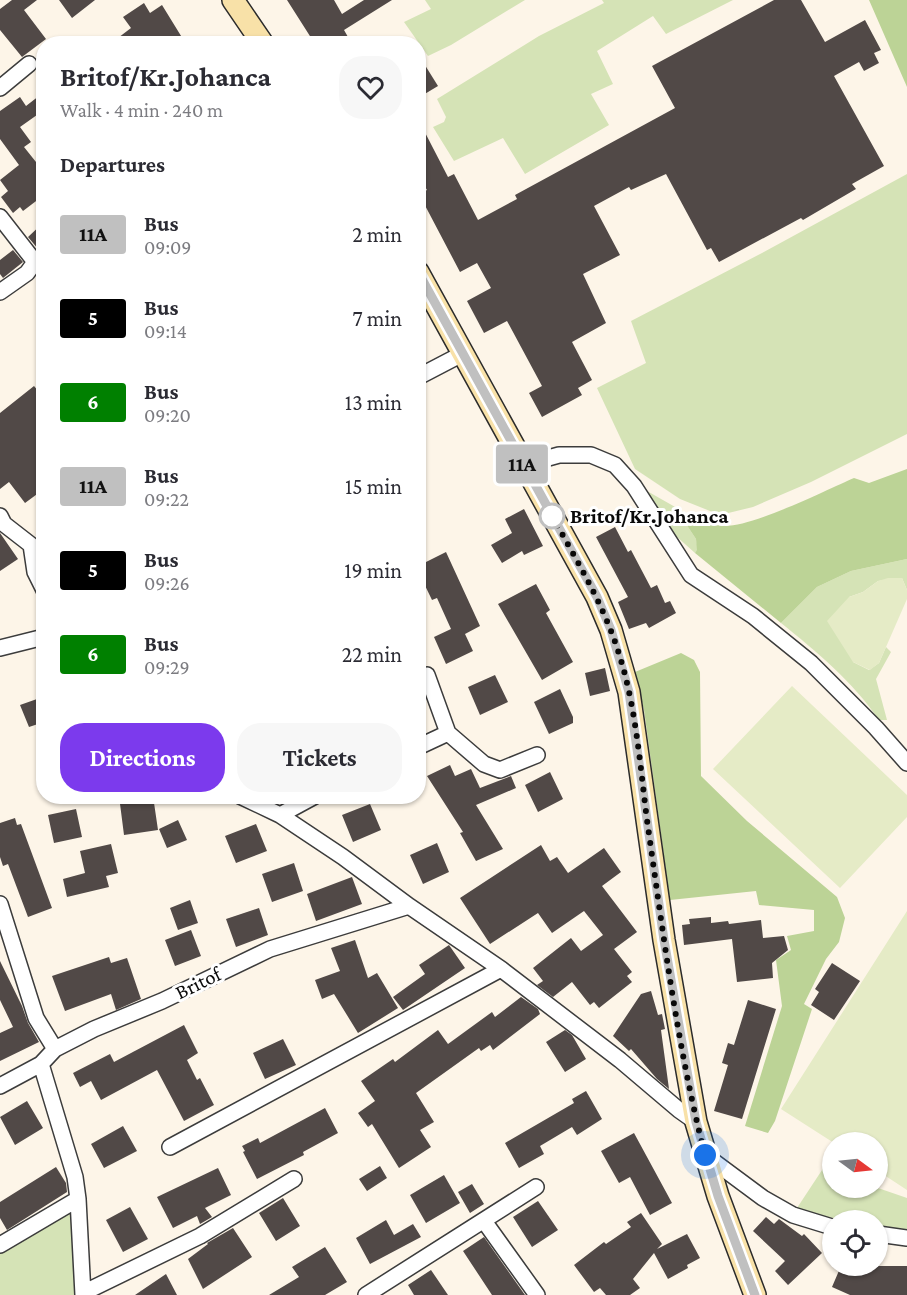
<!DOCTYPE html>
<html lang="en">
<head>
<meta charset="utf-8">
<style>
	body { margin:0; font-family:"Crimson Pro",serif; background:#f7f7f7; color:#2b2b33; height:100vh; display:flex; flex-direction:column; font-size:22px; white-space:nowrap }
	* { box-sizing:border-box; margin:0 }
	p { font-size:20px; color:#7c7c81 }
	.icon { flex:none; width:33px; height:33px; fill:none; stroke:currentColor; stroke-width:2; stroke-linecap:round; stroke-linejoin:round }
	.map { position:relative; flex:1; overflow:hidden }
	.side { position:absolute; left:36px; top:36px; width:390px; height:768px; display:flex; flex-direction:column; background:#fff; border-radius:24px; box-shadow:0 2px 4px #0004 }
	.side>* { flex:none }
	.badge { padding:0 12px; border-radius:4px; font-size:21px; line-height:39px }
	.needle { width:39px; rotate:105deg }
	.tools { position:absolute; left:822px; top:1132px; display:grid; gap:12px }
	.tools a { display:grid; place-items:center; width:66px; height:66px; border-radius:50%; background:#fff; box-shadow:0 2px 4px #0004; font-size:30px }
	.you { position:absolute; width:30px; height:30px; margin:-15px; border:4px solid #fff; border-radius:50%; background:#1a73e8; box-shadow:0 0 0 9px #1a73e833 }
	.map>.badge { position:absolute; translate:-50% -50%; box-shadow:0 0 0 3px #fff }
	h2 { padding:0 24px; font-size:22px; line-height:54px }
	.round { display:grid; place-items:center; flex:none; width:63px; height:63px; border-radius:24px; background:#f7f7f7 }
	.head { display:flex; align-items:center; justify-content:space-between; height:102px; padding:0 24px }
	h1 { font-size:28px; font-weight:700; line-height:45px }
	.primary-button { display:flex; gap:12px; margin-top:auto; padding:12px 24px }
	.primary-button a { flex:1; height:69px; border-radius:24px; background:#7c3aed; color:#fff; font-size:24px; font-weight:700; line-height:69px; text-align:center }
	.primary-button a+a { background:#f7f7f7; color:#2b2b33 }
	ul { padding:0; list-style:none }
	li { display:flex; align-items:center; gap:18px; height:84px; padding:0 24px }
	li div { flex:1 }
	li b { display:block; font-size:22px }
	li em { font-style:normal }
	li .badge { min-width:66px; font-weight:700; text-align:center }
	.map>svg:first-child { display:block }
</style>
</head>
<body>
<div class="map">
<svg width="907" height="1295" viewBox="0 0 907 1295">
	<rect width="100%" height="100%" fill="#fdf5e8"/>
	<path fill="#d5e3b6" d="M425 0H525L451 45 428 56 404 22 431 9Z
		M602 0H733L666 34 653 16 597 51 613 84 591 94 609 125 525 174 503 138 454 161 433 127 444 122 446 117 437 99 539 36 604 3Z
		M907 174V434L811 482 753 507 720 515 680 499 635 469 597 388 646 363 631 321 762 253Z
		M647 491 684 512 682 518 696 539 698 550 695 553 676 536Z
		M907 559V590L902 578 878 581 863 592 849 597 853 662 869 670 879 663 886 647 891 652 876 679 887 720H879C853 682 816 651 781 623L817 587 851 571Z
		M824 1167 832 1170V1188H878L907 1198V1231L878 1227V1221C847 1221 826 1219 797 1208Z
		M69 1211 73 1212 76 1295H0V1250Z"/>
	<path fill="#bcd396" d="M869 0H907V87Z
		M907 469V559L851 571 817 587 781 623 695 553 697 550 696 539 682 518 684 512C697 518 709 525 723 526 751 528 826 490 854 478L869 483Z
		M681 653 694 660 700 672 701 776 747 821 837 897 845 918 839 942 826 959 804 1004 812 1009 775 1121 768 1133 745 1126 782 1006 776 960 791 950 787 936 814 931V910L759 905 756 891 670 900 644 710 635 672Z"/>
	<path fill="#e5ebc6" d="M888 578H902L907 590V599L879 663 870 670 853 662 827 621 849 597 863 592 878 581Z
		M792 686 907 795V817L840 888 713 769Z
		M907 911V1190L878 1171V1143H834L781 1109Z"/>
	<path fill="#514947" d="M12 0H37L24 10 46 39 22 57 0 30V9Z
		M59 0H95L72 18Z
		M287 0H334L342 14 364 0H392L344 30 352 44H315Z
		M774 0H801L825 42 865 20 881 50 874 53 879 63 864 71 859 62 834 76 884 166 852 184 856 189 803 220 801 218 719 262 711 248 707 250 666 174 631 190 629 187 594 206 620 255 583 274 606 323 572 342 592 380 578 388 582 395 542 417 529 393 542 386 507 321 484 333 467 301 491 288 477 263 460 272 419 194 427 190 418 175V119L448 177 454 174 478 220 517 199 515 195 675 108 652 66Z
		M144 3 150 13 162 5 186 44H110L131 28 123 17Z
		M418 54 438 86 418 98Z
		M44 92V110L20 127 31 142 24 147 44 172V195L23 211 20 207 13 213 1 197 8 191 0 180 19 165 0 139V111L20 97 26 106Z
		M44 222V256L28 237Z
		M13 250 23 262 3 278 0 274V260Z
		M34 386 44 398V489L25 503 9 482 0 489V413Z
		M524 509 543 546 524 555 522 551 502 563 491 545 512 533 505 519Z
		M615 527 628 552 631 550 651 588 657 585 665 603 670 601 676 613 649 628 646 623 629 629 618 602 628 597 596 537Z
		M0 533 18 559 0 571Z
		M446 552 480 626 465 634 473 651 446 664 434 637 451 629 437 598 432 600 418 571V566Z
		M536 584 550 610 546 613 573 662 542 680 498 604Z
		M605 668 610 691 590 696 585 673Z
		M495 675 508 702 480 715 468 687Z
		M560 689 573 717V723L549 734 534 702Z
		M37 699 44 722 29 727 20 705Z
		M450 765 455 776 471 769 480 788 511 776 516 788 476 805 503 849 476 861 460 833 463 832 427 776Z
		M550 772 563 799 538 812 525 785Z
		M119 796H153L158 830 124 835Z
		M370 804 381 830 353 842 342 815Z
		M76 809 82 837 54 843 48 815Z
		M15 818 17 825 21 824 52 908 28 917 8 864 3 866 0 857V823Z
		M178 820 187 840 167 848 159 829Z
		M256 824 267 851 236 863 225 836Z
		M437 843 449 872 423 884 410 855Z
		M111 844 118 873 106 876 109 887 67 897 63 879 85 873 80 851Z
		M541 845 550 861 557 857 568 873 604 848 621 872 602 886 637 932 614 949 632 972 627 976 632 982 599 1008 594 1002 590 1005 572 982 553 997 537 985 543 981 533 968 571 938 581 951 603 935 584 911 552 933 538 913 490 944 460 898Z
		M294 863 303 891 272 902 262 874Z
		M352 877 362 904 316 921 307 894Z
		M190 900 198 923 178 930 170 908Z
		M259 908 268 935 236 947 226 919Z
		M711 917V923L728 921 729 924 761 920 763 938 784 936 788 950 772 963 773 978 737 982 732 939 684 945 682 925 690 924 689 919Z
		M191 930 201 956 175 966 165 940Z
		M355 940 368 978 377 973 398 1008 358 1033 334 994 322 999 315 980 340 971 331 948Z
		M449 945 465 968 403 1010 393 997 425 974 419 965Z
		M109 957 111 963 127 958 141 999 116 1010 111 994 65 1011 52 976Z
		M0 961 22 1006 28 1023 39 1042 0 1061V1033L13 1027 0 1000Z
		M832 963 860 981 834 1020 811 1005 819 992 815 989Z
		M651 991 658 1015 662 1014 665 1029 661 1030 669 1089 657 1079 631 1049 629 1051 613 1036 641 994Z
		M521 997 538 1009 540 1014 493 1050 490 1045 481 1051 479 1048 416 1093 434 1122 420 1130 431 1147 399 1168 372 1124 368 1127 358 1113 375 1101 361 1081 393 1059 395 1062 438 1030 448 1044 492 1012 495 1017Z
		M748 1000 776 1009 742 1119 714 1111 728 1065 722 1063 728 1043 734 1045Z
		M184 1025 198 1053 187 1060 197 1080 200 1078 214 1105 184 1121 157 1070 101 1100 91 1081 80 1087 73 1073 110 1054 114 1062Z
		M565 1030 572 1035 586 1059 565 1072 546 1042Z
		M283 1039 296 1065 265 1079 253 1053Z
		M586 1091 602 1119 577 1135 572 1127 540 1146 544 1154 519 1168 505 1143 574 1103 572 1099Z
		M27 1101 43 1128 15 1145 0 1117Z
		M325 1108 338 1133 303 1152 304 1155 257 1179 243 1152 245 1151 242 1146 258 1138 260 1143Z
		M123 1126 137 1151 104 1168 91 1144Z
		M634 1133 672 1203 650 1215 630 1177 619 1183 601 1151Z
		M380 1166 387 1178 367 1191 359 1179Z
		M56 1167 66 1183 67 1192 7 1230 0 1218V1202Z
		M218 1168 231 1195 205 1208 212 1217 200 1224 197 1216 173 1228 157 1197Z
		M444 1175 460 1203 426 1223 410 1195Z
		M472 1184 484 1204 470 1213 458 1192Z
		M283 1198 300 1226 276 1241 259 1213Z
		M538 1201 558 1230 532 1247 513 1217Z
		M130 1207 148 1239 123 1252 106 1220Z
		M641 1213 662 1244 657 1249 687 1234 700 1258 687 1265 688 1268 668 1279 654 1253 633 1279 640 1288 630 1295H606L600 1288 594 1292 574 1265 604 1242 606 1244 631 1227 627 1222Z
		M766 1217 774 1224 779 1219 802 1236 804 1234 822 1253 788 1285 775 1271 785 1261 753 1231Z
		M386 1220 394 1235 413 1224 421 1237 370 1264 356 1238Z
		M233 1228 252 1257 203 1289 188 1259 208 1244 207 1243Z
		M484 1237 525 1295H492L463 1251Z
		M325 1247 347 1282 325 1295H269L299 1277 292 1267Z
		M841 1266H907V1295H850L832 1287Z
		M431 1270 448 1295H414L408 1285Z
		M166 1274 177 1295H135Z"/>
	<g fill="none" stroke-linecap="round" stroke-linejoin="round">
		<g stroke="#3c3c3c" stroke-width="18">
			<path id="street" d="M0 88 29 64
				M0 217 35 262 27 273 0 292
				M418 377 464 353
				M523 465 559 455H591L615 465 634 486 691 575 753 616 811 663 876 728 907 763
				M0 516 4 524 31 545
				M31 545 35 572 44 590
				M0 648 44 637
				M448 733 484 764 500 770 537 755
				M418 747 448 733 427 675
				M240 796 280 815 343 857 409 906
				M280 815 315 796
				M0 904 36 1018 55 1049
				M0 1086 41 1064 55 1049 94 1029 162 1001 270 949 409 906 501 969 620 1060 679 1110 696 1122
				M170 1147 501 969
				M705 1155 763 1198 793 1215 832 1227
				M78 1199 83 1295
				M484 1221 537 1295
				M878 1234 907 1238
				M0 1245 78 1199 75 1177 41 1064
				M83 1293 200 1236 294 1179
				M366 1295 536 1187"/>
		</g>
		<g stroke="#2b2b2b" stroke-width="24">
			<path id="secondary" d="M233 0 263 44
				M418 272 597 597 611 630 629 692 664 940 696 1122 718 1196 755 1295"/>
		</g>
		<use href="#street" stroke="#fff" stroke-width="15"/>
		<use href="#secondary" stroke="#f8e1a8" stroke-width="21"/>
	</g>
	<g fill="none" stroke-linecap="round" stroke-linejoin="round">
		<g stroke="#fff" stroke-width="14">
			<path id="line" d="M418 272 597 597 611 630 629 692 664 940 696 1122 718 1196 755 1295"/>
		</g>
		<use href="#line" stroke="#c0c0c0" stroke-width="9"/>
		<path stroke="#090909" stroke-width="6" stroke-dasharray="0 10.8" d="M552 516C577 561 604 605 619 654 636 707 640 765 647 820 663 932 677 1046 705 1155"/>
	</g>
	<circle fill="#fff" stroke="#c0c0c0" stroke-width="3" cx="552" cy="516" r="12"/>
	<g text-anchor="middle" stroke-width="6" stroke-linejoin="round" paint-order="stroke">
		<g font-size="21" font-weight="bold" fill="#090909" stroke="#fff" text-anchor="start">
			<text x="570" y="523">Britof/Kr.Johanca</text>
		</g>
		<g font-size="21" fill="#090909" stroke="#fff">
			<text transform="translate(198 983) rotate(-26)" y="7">Britof</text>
		</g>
	</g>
</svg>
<div class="tools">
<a><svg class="needle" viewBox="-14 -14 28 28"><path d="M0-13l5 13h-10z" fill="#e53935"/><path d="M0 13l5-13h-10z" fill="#7c7c81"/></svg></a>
<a><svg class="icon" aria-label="locate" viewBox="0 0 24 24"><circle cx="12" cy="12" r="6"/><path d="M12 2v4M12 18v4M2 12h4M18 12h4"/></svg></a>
</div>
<div class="you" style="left:705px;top:1155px"></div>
<b class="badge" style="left:522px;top:464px;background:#c0c0c0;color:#111">11A</b>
<section class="side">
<div class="head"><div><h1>Britof/Kr.Johanca</h1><p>Walk · 4 min · 240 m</p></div><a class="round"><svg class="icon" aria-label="heart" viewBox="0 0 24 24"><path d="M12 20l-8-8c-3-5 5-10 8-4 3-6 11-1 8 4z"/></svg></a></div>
<h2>Departures</h2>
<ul>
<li><span class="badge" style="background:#c0c0c0;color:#111">11A</span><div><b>Bus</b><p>09:09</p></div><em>2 min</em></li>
<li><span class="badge" style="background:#000;color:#fff">5</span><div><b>Bus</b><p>09:14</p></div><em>7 min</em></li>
<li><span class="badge" style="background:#008000;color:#fff">6</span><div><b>Bus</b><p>09:20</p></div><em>13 min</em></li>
<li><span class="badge" style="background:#c0c0c0;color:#111">11A</span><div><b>Bus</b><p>09:22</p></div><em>15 min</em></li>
<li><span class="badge" style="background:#000;color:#fff">5</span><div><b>Bus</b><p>09:26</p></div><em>19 min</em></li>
<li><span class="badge" style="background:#008000;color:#fff">6</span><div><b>Bus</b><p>09:29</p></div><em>22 min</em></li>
</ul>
<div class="primary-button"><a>Directions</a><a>Tickets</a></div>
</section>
</div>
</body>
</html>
